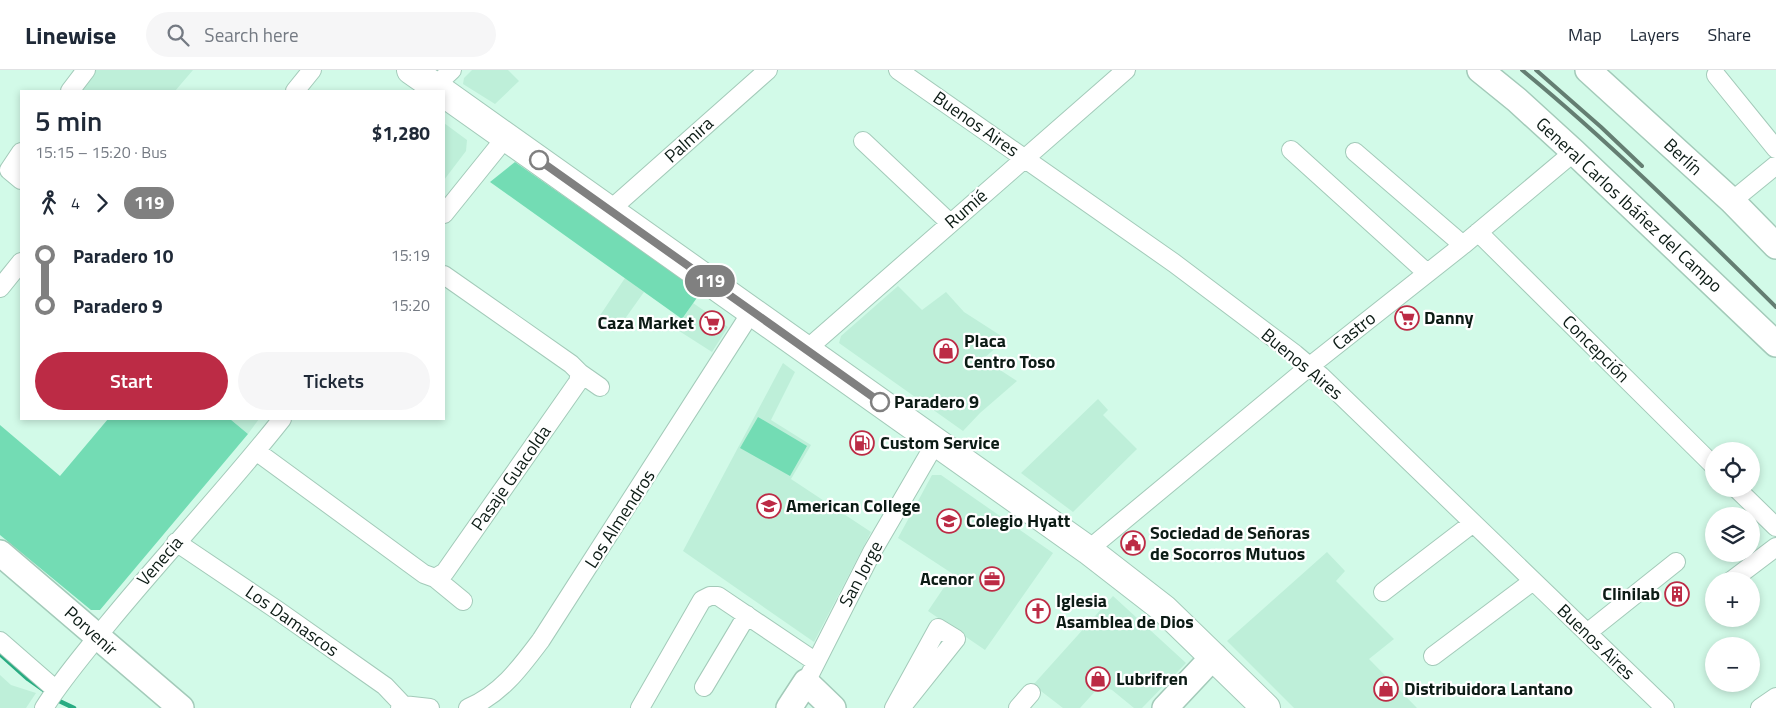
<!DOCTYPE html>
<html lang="en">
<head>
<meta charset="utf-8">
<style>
	body { margin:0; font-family:"Titillium Web",sans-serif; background:#f6f6f7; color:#1f2937; height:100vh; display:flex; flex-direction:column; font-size:19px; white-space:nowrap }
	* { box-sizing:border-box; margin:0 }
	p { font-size:16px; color:#747a83 }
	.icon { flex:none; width:28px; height:28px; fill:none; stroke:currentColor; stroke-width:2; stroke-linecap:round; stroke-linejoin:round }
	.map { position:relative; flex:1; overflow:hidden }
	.drawer { position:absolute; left:20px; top:20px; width:425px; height:330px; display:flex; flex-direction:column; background:#fff; border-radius:0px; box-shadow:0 2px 8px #0003 }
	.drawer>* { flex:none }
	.badge { padding:0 10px; border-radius:16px; font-size:18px; line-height:32px }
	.controls { position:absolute; left:1705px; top:372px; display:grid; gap:10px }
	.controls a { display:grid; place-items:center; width:55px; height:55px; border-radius:50%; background:#fff; box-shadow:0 2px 8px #0003; font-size:25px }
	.map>.badge { position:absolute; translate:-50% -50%; box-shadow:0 0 0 2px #fff }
	.legs { display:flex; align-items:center; gap:8px; height:55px; padding:0 15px; font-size:16px }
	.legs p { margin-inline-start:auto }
	.summary { display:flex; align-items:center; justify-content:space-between; height:85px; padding:0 15px }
	h1 { font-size:28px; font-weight:600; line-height:38px }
	.action { display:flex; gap:10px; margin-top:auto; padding:10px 15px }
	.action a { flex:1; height:58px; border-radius:30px; background:#bc2b45; color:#fff; font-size:20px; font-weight:600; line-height:58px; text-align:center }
	.action a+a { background:#f6f6f7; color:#1f2937 }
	ul { padding:0 15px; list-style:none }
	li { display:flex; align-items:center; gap:18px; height:50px; font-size:19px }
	li i { display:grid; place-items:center; width:8px; height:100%; margin:0 6px; background:currentColor }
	li i::after { content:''; width:12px; height:12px; margin:-6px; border:4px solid; border-radius:50%; background:#fff }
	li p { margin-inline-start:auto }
	li:first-child i { background:linear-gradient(#0000 50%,currentColor 0) }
	li:last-child i { background:linear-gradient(currentColor 50%,#0000 0) }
	header { display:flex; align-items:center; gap:30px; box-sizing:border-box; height:70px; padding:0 25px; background:#fff; border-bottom:1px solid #e0e1e3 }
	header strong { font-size:24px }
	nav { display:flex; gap:28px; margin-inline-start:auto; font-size:18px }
	.search { width:350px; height:45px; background:#f6f6f7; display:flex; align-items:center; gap:12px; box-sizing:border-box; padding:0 18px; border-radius:28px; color:#747a83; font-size:19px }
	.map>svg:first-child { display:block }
</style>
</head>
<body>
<header>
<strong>Linewise</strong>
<div class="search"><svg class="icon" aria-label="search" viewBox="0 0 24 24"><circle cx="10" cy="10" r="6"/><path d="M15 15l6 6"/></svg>Search here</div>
<nav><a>Map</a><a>Layers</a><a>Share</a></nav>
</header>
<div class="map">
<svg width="1776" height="638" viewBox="0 0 1776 638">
	<rect width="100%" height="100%" fill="#d2fae8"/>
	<path fill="#beefd9" d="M94 0H193L175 21H77Z
		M472 0H508L519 11 495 34 463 14 464 8Z
		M444 53 467 70 466 81 444 110Z
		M625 208 644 222 617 260 599 247Z
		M898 216 922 240 946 222 964 242 1006 269 983 289 1017 311 980 343 963 361 839 273 841 266Z
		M693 233 728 257 712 282 676 259Z
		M783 293 795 302 771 350 811 375 791 409 871 462 814 572 683 481Z
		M1098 329 1108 340 1103 345 1137 379 1073 442 1021 403Z
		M230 349H259L248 364Z
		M932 405H941L1053 483 985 580 928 541 953 504 898 468Z
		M1327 482 1345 501 1336 511 1394 569 1369 589 1417 638H1294L1227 571Z
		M1113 526 1186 593 1142 638H1134L1112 620 1100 616 1080 638H1063L1033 615Z
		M0 605 11 615 36 623 26 638H0Z"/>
	<path fill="#73dcb4" d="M515 92 701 222 682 249 490 112Z
		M758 347 807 376 790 406 740 378Z
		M108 349H230L248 364 100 540H91L0 465V355L60 406Z"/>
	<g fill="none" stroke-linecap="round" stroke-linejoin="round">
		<path stroke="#27ab81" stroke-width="4.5" d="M0 584 28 609 45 621
			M55 629 74 638"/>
		<g stroke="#a3cab9" stroke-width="20">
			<path id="street" d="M898 0 1174 193 1295 284 1321 306 1665 638
				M1716 5 1776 79
				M434 17 452 0
				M70 21 86 0
				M295 21 312 0
				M863 71 950 153
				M1291 80 1427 203
				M1355 82 1463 175
				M9 100 21 82
				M9 100 21 110
				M1732 131 1776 95
				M610 140 768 0
				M444 144 506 67
				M1478 162 1714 396
				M0 218 21 192
				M807 279 1126 0
				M580 303 600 317
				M256 381 424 504 435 508 445 502 578 312 580 303 571 294 444 205
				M1737 419 1776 457
				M176 472 277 540 385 616 403 635
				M1088 480 1310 296 1463 175 1574 82
				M435 508 463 531
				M1731 511 1776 477
				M1383 522 1473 453
				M1587 563 1676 492
				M0 571 55 619
				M1433 586 1533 511
				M806 612 872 482 936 372
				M704 617 747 545
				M44 638C62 609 85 583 106 556 163 486 226 420 282 349
				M400 638 403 635 430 638
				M468 638C501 624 520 598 541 570L752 241
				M640 638 702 530 710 526H718L816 592
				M894 638 938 558 956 569 901 638
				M1018 638 1031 623
				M1760 638 1776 627"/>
		</g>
		<g stroke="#a3cab9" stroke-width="28">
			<path id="secondary" d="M1480 0 1517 30 1574 82 1776 274
				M1588 0 1732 131 1776 176
				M0 483 181 638
				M789 638 806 612 833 638
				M1165 638 1214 586"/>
		</g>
		<g stroke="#a3cab9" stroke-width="30">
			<path id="primary" d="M411 0 441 21
				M444 23 1088 480 1164 539 1266 638"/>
		</g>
		<use href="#street" stroke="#fff" stroke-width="18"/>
		<use href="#secondary" stroke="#fff" stroke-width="25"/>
		<use href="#primary" stroke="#fff" stroke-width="28"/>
		<path stroke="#647e72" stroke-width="4" d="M1522 0C1612 74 1694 156 1776 237
			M1536 0 1601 57 1642 96"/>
	</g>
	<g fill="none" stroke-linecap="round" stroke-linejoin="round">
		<g stroke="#fff" stroke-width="11">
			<path id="line-1" d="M539 90 880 332"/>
		</g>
		<use href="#line-1" stroke="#808080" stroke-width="8"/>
	</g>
	<defs>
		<g id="supermarket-ring" transform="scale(1.25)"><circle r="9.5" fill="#fff" stroke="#bc2b45" stroke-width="1.5"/><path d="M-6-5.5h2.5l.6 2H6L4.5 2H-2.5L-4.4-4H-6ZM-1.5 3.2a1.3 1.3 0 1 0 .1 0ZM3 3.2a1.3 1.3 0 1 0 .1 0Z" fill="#bc2b45"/></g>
		<g id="shop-ring" transform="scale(1.25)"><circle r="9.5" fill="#fff" stroke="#bc2b45" stroke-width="1.5"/><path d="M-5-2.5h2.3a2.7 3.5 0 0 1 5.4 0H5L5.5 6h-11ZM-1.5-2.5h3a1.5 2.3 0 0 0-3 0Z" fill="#bc2b45"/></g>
		<g id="fuel-ring" transform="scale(1.25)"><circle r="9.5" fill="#fff" stroke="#bc2b45" stroke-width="1.5"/><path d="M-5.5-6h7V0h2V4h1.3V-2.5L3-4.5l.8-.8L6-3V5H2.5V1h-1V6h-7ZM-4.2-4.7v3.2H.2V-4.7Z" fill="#bc2b45"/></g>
		<g id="school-ring" transform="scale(1.25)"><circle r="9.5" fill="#fff" stroke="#bc2b45" stroke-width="1.5"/><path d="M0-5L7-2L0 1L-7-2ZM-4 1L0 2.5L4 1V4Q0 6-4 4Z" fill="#bc2b45"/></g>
		<g id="civic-ring" transform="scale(1.25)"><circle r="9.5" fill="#fff" stroke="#bc2b45" stroke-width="1.5"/><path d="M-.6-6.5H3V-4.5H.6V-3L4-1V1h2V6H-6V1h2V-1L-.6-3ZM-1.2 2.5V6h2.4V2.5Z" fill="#bc2b45"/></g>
		<g id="office-ring" transform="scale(1.25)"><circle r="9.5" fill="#fff" stroke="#bc2b45" stroke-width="1.5"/><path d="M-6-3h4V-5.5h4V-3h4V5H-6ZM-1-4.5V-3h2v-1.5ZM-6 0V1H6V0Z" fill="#bc2b45"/></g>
		<g id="building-ring" transform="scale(1.25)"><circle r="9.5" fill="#fff" stroke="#bc2b45" stroke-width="1.5"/><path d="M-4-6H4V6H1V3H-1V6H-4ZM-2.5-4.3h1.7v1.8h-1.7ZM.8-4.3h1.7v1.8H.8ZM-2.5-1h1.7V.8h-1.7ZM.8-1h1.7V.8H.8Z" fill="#bc2b45"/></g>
		<g id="church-ring" transform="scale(1.25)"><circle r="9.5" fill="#fff" stroke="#bc2b45" stroke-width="1.5"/><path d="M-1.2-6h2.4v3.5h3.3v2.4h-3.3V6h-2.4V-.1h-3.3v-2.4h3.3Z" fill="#bc2b45"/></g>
	</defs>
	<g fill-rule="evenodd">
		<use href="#supermarket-ring" x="1407" y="248"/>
		<use href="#supermarket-ring" x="712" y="253"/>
		<use href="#shop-ring" x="946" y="281"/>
		<use href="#fuel-ring" x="862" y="373"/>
		<use href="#school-ring" x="769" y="436"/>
		<use href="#school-ring" x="949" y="451"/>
		<use href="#civic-ring" x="1133" y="473"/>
		<use href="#office-ring" x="992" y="509"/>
		<use href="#building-ring" x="1677" y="524"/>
		<use href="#church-ring" x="1038" y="541"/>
		<use href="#shop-ring" x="1098" y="609"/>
		<use href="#shop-ring" x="1386" y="619"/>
	</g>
	<g fill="#fff" stroke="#808080" stroke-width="2.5">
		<circle cx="539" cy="90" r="9"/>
		<circle cx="880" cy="332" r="9"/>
	</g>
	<g text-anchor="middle" stroke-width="4.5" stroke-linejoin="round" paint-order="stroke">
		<g font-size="18" fill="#0c1b15" stroke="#fff">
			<text transform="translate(976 54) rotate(35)" y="6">Buenos Aires</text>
			<text transform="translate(689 70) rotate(-42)" y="6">Palmira</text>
			<text transform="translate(1683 87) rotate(43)" y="6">Berlín</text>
			<text transform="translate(1629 135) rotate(43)" y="6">General Carlos Ibáñez del Campo</text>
			<text transform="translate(966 139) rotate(-41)" y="6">Rumié</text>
			<text transform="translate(1354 261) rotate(-39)" y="6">Castro</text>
			<text transform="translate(1596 279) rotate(45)" y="6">Concepción</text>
			<text transform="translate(1302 294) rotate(40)" y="6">Buenos Aires</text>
			<text transform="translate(511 408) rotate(-55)" y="6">Pasaje Guacolda</text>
			<text transform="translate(620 449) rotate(-57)" y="6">Los Almendros</text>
			<text transform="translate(160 491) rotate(-49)" y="6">Venecia</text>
			<text transform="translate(861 504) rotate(-62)" y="6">San Jorge</text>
			<text transform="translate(292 551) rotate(35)" y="6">Los Damascos</text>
			<text transform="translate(91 561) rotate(42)" y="6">Porvenir</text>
			<text transform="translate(1596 572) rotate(44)" y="6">Buenos Aires</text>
		</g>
		<g font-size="18" font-weight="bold" fill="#0c1b15" stroke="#fff" text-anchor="start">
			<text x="1424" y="254">Danny</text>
			<text x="694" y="259" text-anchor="end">Caza Market</text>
			<text x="964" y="277">Placa<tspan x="964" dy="21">Centro Toso</tspan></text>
			<text x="880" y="379">Custom Service</text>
			<text x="786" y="442">American College</text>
			<text x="966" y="457">Colegio Hyatt</text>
			<text x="1150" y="469">Sociedad de Señoras<tspan x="1150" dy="21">de Socorros Mutuos</tspan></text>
			<text x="974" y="515" text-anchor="end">Acenor</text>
			<text x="1660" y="530" text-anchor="end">Clinilab</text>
			<text x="1056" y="537">Iglesia<tspan x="1056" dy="21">Asamblea de Dios</tspan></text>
			<text x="1116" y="615">Lubrifren</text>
			<text x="1404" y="625">Distribuidora Lantano</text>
		</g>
		<g font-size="18" font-weight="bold" fill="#0c1b15" stroke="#fff" text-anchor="start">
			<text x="894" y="338">Paradero 9</text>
		</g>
	</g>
</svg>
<div class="controls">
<a><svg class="icon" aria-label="locate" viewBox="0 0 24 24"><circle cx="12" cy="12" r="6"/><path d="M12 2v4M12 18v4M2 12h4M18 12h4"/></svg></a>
<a><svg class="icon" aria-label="layers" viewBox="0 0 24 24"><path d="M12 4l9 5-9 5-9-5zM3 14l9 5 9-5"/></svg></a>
<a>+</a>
<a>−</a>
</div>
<b class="badge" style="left:710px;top:211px;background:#808080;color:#fff">119</b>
<section class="drawer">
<div class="summary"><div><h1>5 min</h1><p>15:15 – 15:20 · Bus</p></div><b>$1,280</b></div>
<div class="legs"><svg class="icon" aria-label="walk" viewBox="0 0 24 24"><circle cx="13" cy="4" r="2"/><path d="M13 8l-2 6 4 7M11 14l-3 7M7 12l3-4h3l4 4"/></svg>4<svg class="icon" aria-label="forward" viewBox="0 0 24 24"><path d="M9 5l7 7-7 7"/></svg><b class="badge" style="background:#808080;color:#fff">119</b></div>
<ul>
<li><i style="color:#808080"></i><b>Paradero 10</b><p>15:19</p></li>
<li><i style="color:#808080"></i><b>Paradero 9</b><p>15:20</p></li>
</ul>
<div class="action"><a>Start</a><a>Tickets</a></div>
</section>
</div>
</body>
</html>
